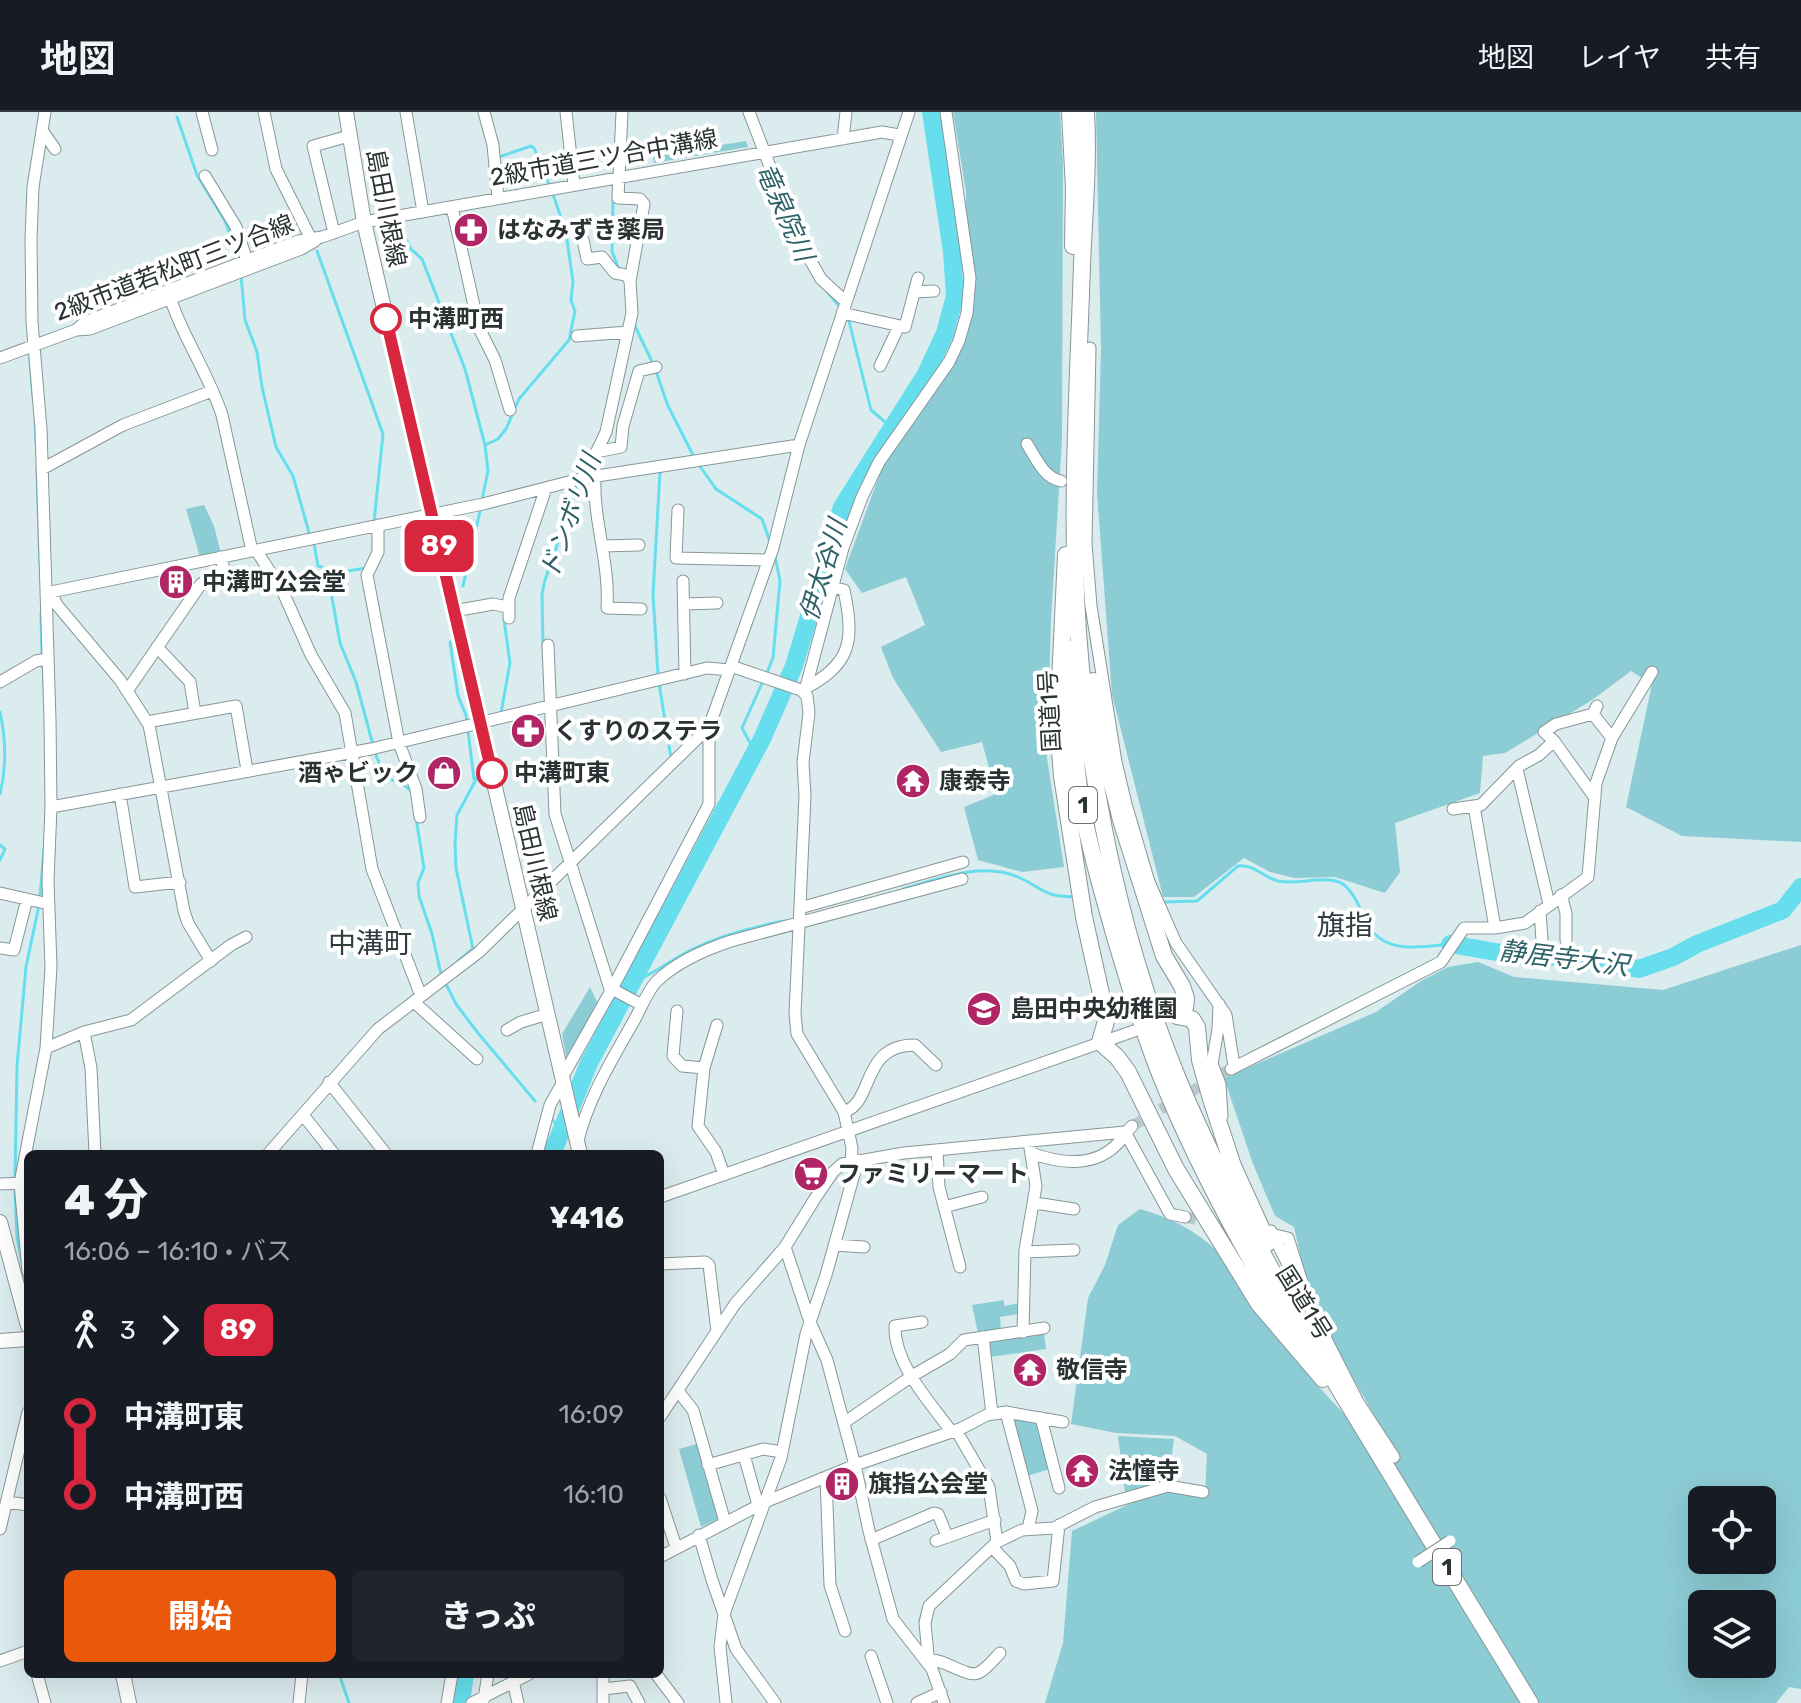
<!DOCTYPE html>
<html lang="ja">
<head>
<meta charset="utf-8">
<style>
	body { margin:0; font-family:Rubik,"Noto Sans JP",sans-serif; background:#20242c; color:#f1f3f6; height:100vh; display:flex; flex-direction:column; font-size:30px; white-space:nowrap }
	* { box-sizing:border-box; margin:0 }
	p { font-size:26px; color:#9ea1a6 }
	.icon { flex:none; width:44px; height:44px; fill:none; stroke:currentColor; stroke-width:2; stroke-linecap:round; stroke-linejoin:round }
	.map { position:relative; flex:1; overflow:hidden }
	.panel { position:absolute; left:24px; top:1038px; width:640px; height:528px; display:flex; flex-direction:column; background:#171b24; border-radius:12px; box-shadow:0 8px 32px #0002 }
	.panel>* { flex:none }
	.badge { padding:0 16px; border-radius:12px; font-size:28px; line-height:52px }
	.controls { position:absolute; left:1688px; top:1374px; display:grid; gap:16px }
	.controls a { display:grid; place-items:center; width:88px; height:88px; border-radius:12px; background:#171b24; box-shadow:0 8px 32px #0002; font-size:40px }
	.map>.badge { position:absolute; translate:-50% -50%; box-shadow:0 0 0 4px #fff }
	.legs { display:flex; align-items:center; gap:12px; height:88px; padding:0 40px; font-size:26px }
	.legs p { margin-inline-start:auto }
	.summary { display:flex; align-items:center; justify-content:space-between; height:136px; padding:0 40px }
	h1 { font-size:44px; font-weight:800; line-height:60px }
	.action { display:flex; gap:16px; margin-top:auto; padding:16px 40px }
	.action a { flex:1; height:92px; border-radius:12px; background:#ea580c; color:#fff; font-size:32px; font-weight:800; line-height:92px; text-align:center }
	.action a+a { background:#20242c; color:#f1f3f6 }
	ul { padding:0 40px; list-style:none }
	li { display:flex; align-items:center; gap:28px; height:80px; font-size:30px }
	li i { display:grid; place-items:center; width:12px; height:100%; margin:0 10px; background:currentColor }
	li i::after { content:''; width:20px; height:20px; margin:-10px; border:6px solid; border-radius:50%; background:#171b24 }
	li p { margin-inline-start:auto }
	li:first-child i { background:linear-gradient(#0000 50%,currentColor 0) }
	li:last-child i { background:linear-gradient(currentColor 50%,#0000 0) }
	header { display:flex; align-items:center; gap:48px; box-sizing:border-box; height:112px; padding:0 40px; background:#171b24; border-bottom:2px solid #363941 }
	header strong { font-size:38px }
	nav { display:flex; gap:44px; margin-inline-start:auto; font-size:28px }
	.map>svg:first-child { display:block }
</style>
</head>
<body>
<header>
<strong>地図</strong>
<nav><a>地図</a><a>レイヤ</a><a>共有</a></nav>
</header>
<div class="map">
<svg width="1801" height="1591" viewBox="0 0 1801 1591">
	<rect width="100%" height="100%" fill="#dbecef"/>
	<path fill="#8cccd5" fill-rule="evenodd" d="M953 0H1060L1063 52 1062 328 1051 507 1047 646 1064 755 1022 760 978 748 964 695 996 682 982 630 941 640 893 566 881 535 925 513 906 465 862 481 845 457 887 342 937 269 965 194 966 80Z
		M1096 0H1801V730L1682 724 1626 695 1652 572 1631 559 1592 588 1505 641 1483 644 1480 681 1395 711 1400 760 1385 781 1335 765 1294 766 1270 760 1244 746 1194 785H1163L1112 582 1097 381 1101 237Z
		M746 29 748 35 654 51 653 44Z
		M204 393 214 414 221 441 200 445 186 397Z
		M1801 833V1577L1789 1575 1776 1591H1045L1063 1531 1072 1419 1165 1375 1125 1380 1118 1324 1174 1327 1168 1374 1205 1382 1207 1342 1175 1324 1116 1321 1071 1312 1088 1186 1105 1153 1118 1113 1140 1097C1172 1106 1201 1121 1224 1146 1240 1164 1250 1189 1265 1208 1303 1257 1344 1311 1397 1344L1326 1218 1306 1170 1294 1115 1275 1104 1253 1052 1224 966 1376 900 1421 869 1448 855 1478 850 1514 865 1663 878ZM1702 1388H1762V1448H1702ZM1702 1492H1762V1552H1702Z
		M590 875 597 890 567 948 562 922Z
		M1004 1188V1194L1019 1191 1018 1202 1000 1205 1001 1218 978 1221 972 1193Z
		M1044 1221 1046 1237 990 1245 989 1226Z
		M1013 1306 1039 1310 1050 1357 1027 1364Z
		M700 1331 721 1406 701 1415 679 1337Z"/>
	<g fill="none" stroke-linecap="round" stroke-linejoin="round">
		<path stroke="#66deee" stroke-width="3" d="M177 5 197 63 225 109 239 148
			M499 45 531 34 534 36 550 75
			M613 88 612 139 619 158
			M400 115 411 137 422 147 465 257 485 333 488 359 482 388
			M317 139 383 322 374 410
			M241 163 245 208 257 240 262 275 276 335 293 364 310 424
			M825 177 839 194
			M849 209 871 298 891 315
			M634 212 653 252
			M29 237 33 286
			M656 259 668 294 695 347
			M35 309 36 330
			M485 333 498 327 506 317 519 287 569 228 575 199 571 188 573 170 566 121 553 82
			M699 353 716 377 762 407 770 430
			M37 357 40 453
			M314 431 318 454 327 457 340 531 356 570 373 633
			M327 457 348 459 366 456
			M463 474 481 395
			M41 501 42 545
			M450 530 458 584 466 603 474 667
			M543 535 542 482 545 468 578 373
			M43 553 44 573
			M658 563 653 482 660 360
			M766 563 773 546 780 469 775 444
			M659 571 671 646
			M0 600C6 628 7 654 0 682
			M501 601 510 551 504 508
			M375 640C378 650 385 665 394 669 402 673 405 672 411 679
			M755 640 742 616 763 569
			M416 706 424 756 418 771 419 784 432 822 441 862 456 892 478 921 535 989
			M0 733 5 737 0 748
			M903 777C938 767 983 749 1018 765 1045 777 1041 784 1075 785
			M40 785 44 737
			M1163 790 1197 789 1238 754C1254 752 1263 765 1278 769 1297 773 1321 764 1339 770 1347 773 1352 781 1356 788 1361 797 1364 807 1370 816 1387 842 1423 835 1450 832
			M458 849 473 837 456 756 455 731 457 703 480 660
			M632 870C654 863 671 847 693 837 722 823 753 815 784 809
			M608 890 614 902
			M550 1005 561 1018
			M15 1067 17 954 26 855 39 793
			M15 1079 17 1125 22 1151
			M24 1162 26 1174
			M920 1508 925 1492
			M339 1562 349 1591"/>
		<path stroke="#66deee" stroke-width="18" d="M1450 832 1519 844 1570 845 1639 857 1673 845 1697 832 1783 798 1801 775
			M552 1042 589 951 762 627 794 554 842 395 926 262 945 221 955 184 952 140 931 0
			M461 1591 465 1562"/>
		<path stroke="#b8c7c9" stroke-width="11" stroke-dasharray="11 5.5" stroke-linecap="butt" d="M1132 1014 1230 957
			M1185 1105 1236 1115"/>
		<g stroke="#879698" stroke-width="13">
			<path id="minor" d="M202 0 212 38
				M264 0 276 57 311 127
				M406 0 423 100
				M484 0 493 33 498 86
				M566 0 574 72
				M622 0 618 86 640 87 644 92 630 169
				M749 0 774 65 782 95 800 130 821 167 845 189
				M42 18 55 37
				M843 27 846 0
				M205 64 236 115 247 149
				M452 95 479 216 495 248 510 298
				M334 121 313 34 349 24
				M583 128 587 147 602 145 615 161 626 163 630 169 632 201 606 320 584 366
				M168 179C181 223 208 260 222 303L252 439
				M915 180 934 179
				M842 201 905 215 918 166
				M77 218 90 217 301 137 315 129
				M577 224 628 220
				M1090 236 1086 432 1091 494 1116 650 1126 692 1149 770 1176 831 1226 903 1234 954
				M0 246 76 218 85 210 298 129 322 125 364 110 882 20 899 23
				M880 254 899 214
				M1027 332C1036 346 1043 365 1061 369
				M596 340 621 335 623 314 639 259 656 255
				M42 357 123 313 212 279
				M595 365C593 409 610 451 607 496L641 497
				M678 398 676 446 768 448
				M378 413V440L367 463 399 631 416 677 420 705
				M603 434 639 433
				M256 438 283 480 311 543 345 601 372 757 421 884
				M683 469 685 562
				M51 480 57 493 120 568 149 613 184 799 188 811 211 849
				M46 481 483 392 584 366 799 333
				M684 492 717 491
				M454 499 493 492 508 495
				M509 506V486L546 376
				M548 533 555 702 611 880
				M157 535 190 570 195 601
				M731 554 801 578 807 584 809 601 803 650 805 684 795 902 797 922 844 1000 852 1036 851 1050
				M0 570 36 549 47 547
				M806 575 843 436 862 385 879 350 949 250 959 229 967 201 970 166 946 0
				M802 578C851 553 855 530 844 478L831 475
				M127 579 201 472 225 459 220 445
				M1593 602 1612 626
				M147 610 236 594 247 658
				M1554 629 1595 686
				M1517 657 1549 792
				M120 682 135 775 180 770
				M1474 694 1495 816
				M51 695 371 637 707 556 730 558
				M1453 697 1481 693 1519 654 1539 643 1554 629 1544 620 1556 612 1593 602 1597 594
				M0 781 49 792
				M1561 783 1566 801V828
				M800 796 963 750
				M1540 799 1542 829
				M0 836 14 838 27 787
				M612 877 642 893
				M414 890 477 947
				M1219 892 1218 917 1212 952 1220 972 1222 1004
				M677 899 673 944 682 954 704 956
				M717 913 704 956 698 1014 716 1040 724 1063
				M507 918 521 910 548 902
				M84 920 91 956 95 1042
				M46 936 84 920 131 908 231 833 246 825
				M1231 957 1441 850 1464 816H1495L1525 811 1588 765 1596 671 1612 626 1652 560
				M563 964 612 877 709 692V615
				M329 970 386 1042
				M844 1000C875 990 860 933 915 933L936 953
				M303 1003 334 1042
				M578 1029C588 986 613 946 635 907 641 896 647 880 656 870 676 850 704 838 731 829L962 767
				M937 1038 939 1075 960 1155
				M1031 1041C1061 1052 1097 1056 1120 1029 1125 1023 1127 1019 1132 1014
				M268 1042 378 917 479 840 709 615 773 436 799 333 909 0
				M537 1042 550 993 564 968
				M0 1072 27 1071
				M660 1085 1134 919
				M1035 1091 1074 1097
				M944 1095 982 1085
				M1271 1119 1358 1290 1394 1345
				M1275 1123 1288 1126 1302 1170 1297 1171
				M834 1133 864 1135
				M785 1135 810 1210 827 1248 855 1353 869 1419 893 1507 932 1557 944 1591
				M1025 1140 1074 1138
				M660 1152 705 1150 709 1153 717 1219
				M28 1159 20 1071 46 936 51 855 48 769 51 695 50 608 41 317 32 210 31 127 33 75 45 0
				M922 1210 895 1214C894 1252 929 1289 951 1319
				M1023 1220 1025 1138 1036 1074 1029 1030
				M983 1225 992 1302
				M678 1279 693 1298 725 1410
				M1006 1300 1032 1399 1028 1417
				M660 1305 735 1192 785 1135 814 1088 833 1060 842 1052 904 1041 1125 1020 1170 1102 1185 1105
				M1041 1306 1059 1376
				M845 1310 912 1264 950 1242 964 1228 1044 1216
				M744 1343 758 1393
				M708 1353 763 1337 782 1340
				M826 1365 830 1473 845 1519
				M660 1386 676 1435
				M8 1390 28 1393
				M0 1417 28 1300
				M699 1423 712 1468 736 1537 775 1591
				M871 1428 934 1401 938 1402 947 1424
				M936 1429 995 1408
				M997 1430 1022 1418 1054 1416 1095 1395 1168 1374 1203 1380
				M992 1435 1010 1454 1016 1469 1024 1472 1053 1469 1059 1413
				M660 1445 765 1390 855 1353 960 1317 987 1303 1006 1300 1063 1310
				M871 1544 887 1591
				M929 1548C945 1546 968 1568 980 1560 987 1556 994 1547 1000 1541
				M0 1549 28 1539
				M929 1553 925 1511 929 1494 997 1430 989 1375 956 1318
				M37 1562 45 1591
				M603 1562V1591
				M656 1562 678 1591
				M513 1569 518 1591
				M603 1577 630 1574 639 1591
				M484 1587 488 1562
				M299 1591 302 1562
				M447 1591 452 1562
				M472 1591 529 1562
				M726 1591 720 1535 724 1502 781 1346 806 1222 826 1163 858 1048
				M917 1591 941 1580"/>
		</g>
		<g stroke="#879698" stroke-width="16">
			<path id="major" d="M346 0 364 110 580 1042
				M0 1110 28 1214
				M0 1229 28 1227
				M123 1562 129 1591"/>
		</g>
		<g stroke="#879698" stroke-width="18">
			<path id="highway" d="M1070 0 1074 77 1073 134
				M1086 0C1089 51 1084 102 1082 153 1078 275 1070 398 1078 520 1089 672 1120 826 1178 967 1224 1078 1284 1182 1344 1285 1405 1387 1468 1489 1530 1591
				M1066 443 1058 612 1062 664 1084 805 1103 891 1106 909 1100 930 1117 945 1128 960 1176 1057 1259 1192 1323 1267
				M1070 537C1071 583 1073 630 1079 676 1086 724 1100 771 1113 818 1129 872 1145 927 1167 979 1204 1067 1250 1150 1300 1231
				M1093 569 1110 663 1121 708 1164 844 1182 874 1186 886 1185 896 1177 904
				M1177 904 1192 907 1197 915 1200 948 1211 987 1233 1054 1268 1131"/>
		</g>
		<use href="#minor" stroke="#fff" stroke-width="11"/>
		<use href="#major" stroke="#fff" stroke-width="14"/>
		<use href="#highway" stroke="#fff" stroke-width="16"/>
		<g stroke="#879698" stroke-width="13" stroke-linecap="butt">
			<path id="minor-bridge" d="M1418 1450 1450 1429"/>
		</g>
		<use href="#minor-bridge" stroke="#fff" stroke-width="11"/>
	</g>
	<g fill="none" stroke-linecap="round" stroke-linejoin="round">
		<g stroke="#fff" stroke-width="18">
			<path id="line-1" d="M386 207 492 661"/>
		</g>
		<use href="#line-1" stroke="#d7263d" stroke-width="12"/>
	</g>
	<defs>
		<g id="pharmacy-disc" transform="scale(1.8)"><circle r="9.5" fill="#af2566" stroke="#fff"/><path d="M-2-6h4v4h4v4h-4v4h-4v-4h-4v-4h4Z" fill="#fff"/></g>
		<g id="building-disc" transform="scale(1.8)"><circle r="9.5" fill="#af2566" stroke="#fff"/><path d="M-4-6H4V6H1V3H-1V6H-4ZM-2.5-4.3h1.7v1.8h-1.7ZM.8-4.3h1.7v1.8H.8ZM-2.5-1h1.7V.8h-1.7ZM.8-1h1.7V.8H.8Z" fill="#fff"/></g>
		<g id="shop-disc" transform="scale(1.8)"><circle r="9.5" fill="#af2566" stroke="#fff"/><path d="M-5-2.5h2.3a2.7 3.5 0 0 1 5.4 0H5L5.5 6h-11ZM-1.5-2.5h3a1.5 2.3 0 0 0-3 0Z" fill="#fff"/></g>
		<g id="temple-disc" transform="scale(1.8)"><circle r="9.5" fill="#af2566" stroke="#fff"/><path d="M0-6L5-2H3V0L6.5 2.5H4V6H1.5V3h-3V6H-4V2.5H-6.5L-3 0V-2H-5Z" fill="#fff"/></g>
		<g id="school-disc" transform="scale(1.8)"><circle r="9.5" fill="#af2566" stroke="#fff"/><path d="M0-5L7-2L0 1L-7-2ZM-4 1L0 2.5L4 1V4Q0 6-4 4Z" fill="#fff"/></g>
		<g id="supermarket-disc" transform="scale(1.8)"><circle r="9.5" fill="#af2566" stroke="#fff"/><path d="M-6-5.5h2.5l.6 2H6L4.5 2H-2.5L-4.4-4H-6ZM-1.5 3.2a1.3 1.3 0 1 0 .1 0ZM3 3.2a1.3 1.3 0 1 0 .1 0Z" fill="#fff"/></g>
	</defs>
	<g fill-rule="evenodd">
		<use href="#pharmacy-disc" x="471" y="118"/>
		<use href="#building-disc" x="176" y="470"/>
		<use href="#pharmacy-disc" x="528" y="619"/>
		<use href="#shop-disc" x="444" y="661"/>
		<use href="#temple-disc" x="913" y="669"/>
		<use href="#school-disc" x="984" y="897"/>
		<use href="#supermarket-disc" x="811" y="1062"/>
		<use href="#temple-disc" x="1030" y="1258"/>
		<use href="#temple-disc" x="1082" y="1359"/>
		<use href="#building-disc" x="842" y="1372"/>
	</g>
	<g fill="#fff" stroke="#d7263d" stroke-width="4">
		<circle cx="386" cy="207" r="14"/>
		<circle cx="492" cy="661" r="14"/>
	</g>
	<g text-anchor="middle" stroke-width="8" stroke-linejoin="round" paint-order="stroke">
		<g fill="#fff" stroke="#6b7070" stroke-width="2">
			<rect x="1069" y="675" width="28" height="36" rx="6"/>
			<rect x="1433" y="1437" width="28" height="36" rx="6"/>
		</g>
		<g font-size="22" font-weight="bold" fill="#2b3233">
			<text x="1083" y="701">1</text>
			<text x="1447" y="1463">1</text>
		</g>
		<g font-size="24" fill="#2b3233" stroke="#fff">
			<text transform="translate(604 46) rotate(-10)" y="8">2級市道三ツ合中溝線</text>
			<text transform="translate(386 96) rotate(79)" y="8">島田川根線</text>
			<text transform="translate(174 156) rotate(-21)" y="8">2級市道若松町三ツ合線</text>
			<text transform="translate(1050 599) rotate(-93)" y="8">国道1号</text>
			<text transform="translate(535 750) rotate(77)" y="8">島田川根線</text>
			<text transform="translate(1304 1191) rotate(58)" y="8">国道1号</text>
		</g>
		<g font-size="24" font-weight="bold" fill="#2b3233" stroke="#fff" text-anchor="start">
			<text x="497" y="126">はなみずき薬局</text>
			<text x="202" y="478">中溝町公会堂</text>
			<text x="554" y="627">くすりのステラ</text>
			<text x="418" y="669" text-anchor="end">酒ゃビック</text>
			<text x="939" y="677">康泰寺</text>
			<text x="1010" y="905">島田中央幼稚園</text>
			<text x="837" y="1070">ファミリーマート</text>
			<text x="1056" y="1266">敬信寺</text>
			<text x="1108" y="1367">法憧寺</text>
			<text x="868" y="1380">旗指公会堂</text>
		</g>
		<g font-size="24" font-weight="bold" fill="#2b3233" stroke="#fff" text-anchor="start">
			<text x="408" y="215">中溝町西</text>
			<text x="514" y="669">中溝町東</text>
		</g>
		<g font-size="26" font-style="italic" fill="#2e6168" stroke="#fff">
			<text transform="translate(785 100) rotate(66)" y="9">竜泉院川</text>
			<text transform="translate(570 404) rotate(-70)" y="9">ドンボリ川</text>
			<text transform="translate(823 458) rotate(-73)" y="9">伊太谷川</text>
			<text transform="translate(1564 846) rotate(7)" y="9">静居寺大沢</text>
		</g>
		<g font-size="28" fill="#303d3f" stroke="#fff">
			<text x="1345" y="823">旗指</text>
			<text x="370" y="841">中溝町</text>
		</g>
	</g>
</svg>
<div class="controls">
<a><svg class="icon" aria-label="locate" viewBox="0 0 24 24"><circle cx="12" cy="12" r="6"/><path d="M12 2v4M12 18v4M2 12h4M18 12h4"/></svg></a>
<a><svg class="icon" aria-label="layers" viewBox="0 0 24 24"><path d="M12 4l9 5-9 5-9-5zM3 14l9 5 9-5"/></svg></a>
</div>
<b class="badge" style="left:439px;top:434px;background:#d7263d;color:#fff">89</b>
<section class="panel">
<div class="summary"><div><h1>4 分</h1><p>16:06 – 16:10 · バス</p></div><b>¥416</b></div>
<div class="legs"><svg class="icon" aria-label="walk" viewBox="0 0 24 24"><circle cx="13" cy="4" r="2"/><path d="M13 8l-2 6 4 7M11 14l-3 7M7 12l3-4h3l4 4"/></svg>3<svg class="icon" aria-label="forward" viewBox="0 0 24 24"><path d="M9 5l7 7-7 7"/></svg><b class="badge" style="background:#d7263d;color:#fff">89</b></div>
<ul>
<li><i style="color:#d7263d"></i><b>中溝町東</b><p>16:09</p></li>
<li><i style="color:#d7263d"></i><b>中溝町西</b><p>16:10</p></li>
</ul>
<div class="action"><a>開始</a><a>きっぷ</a></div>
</section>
</div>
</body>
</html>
